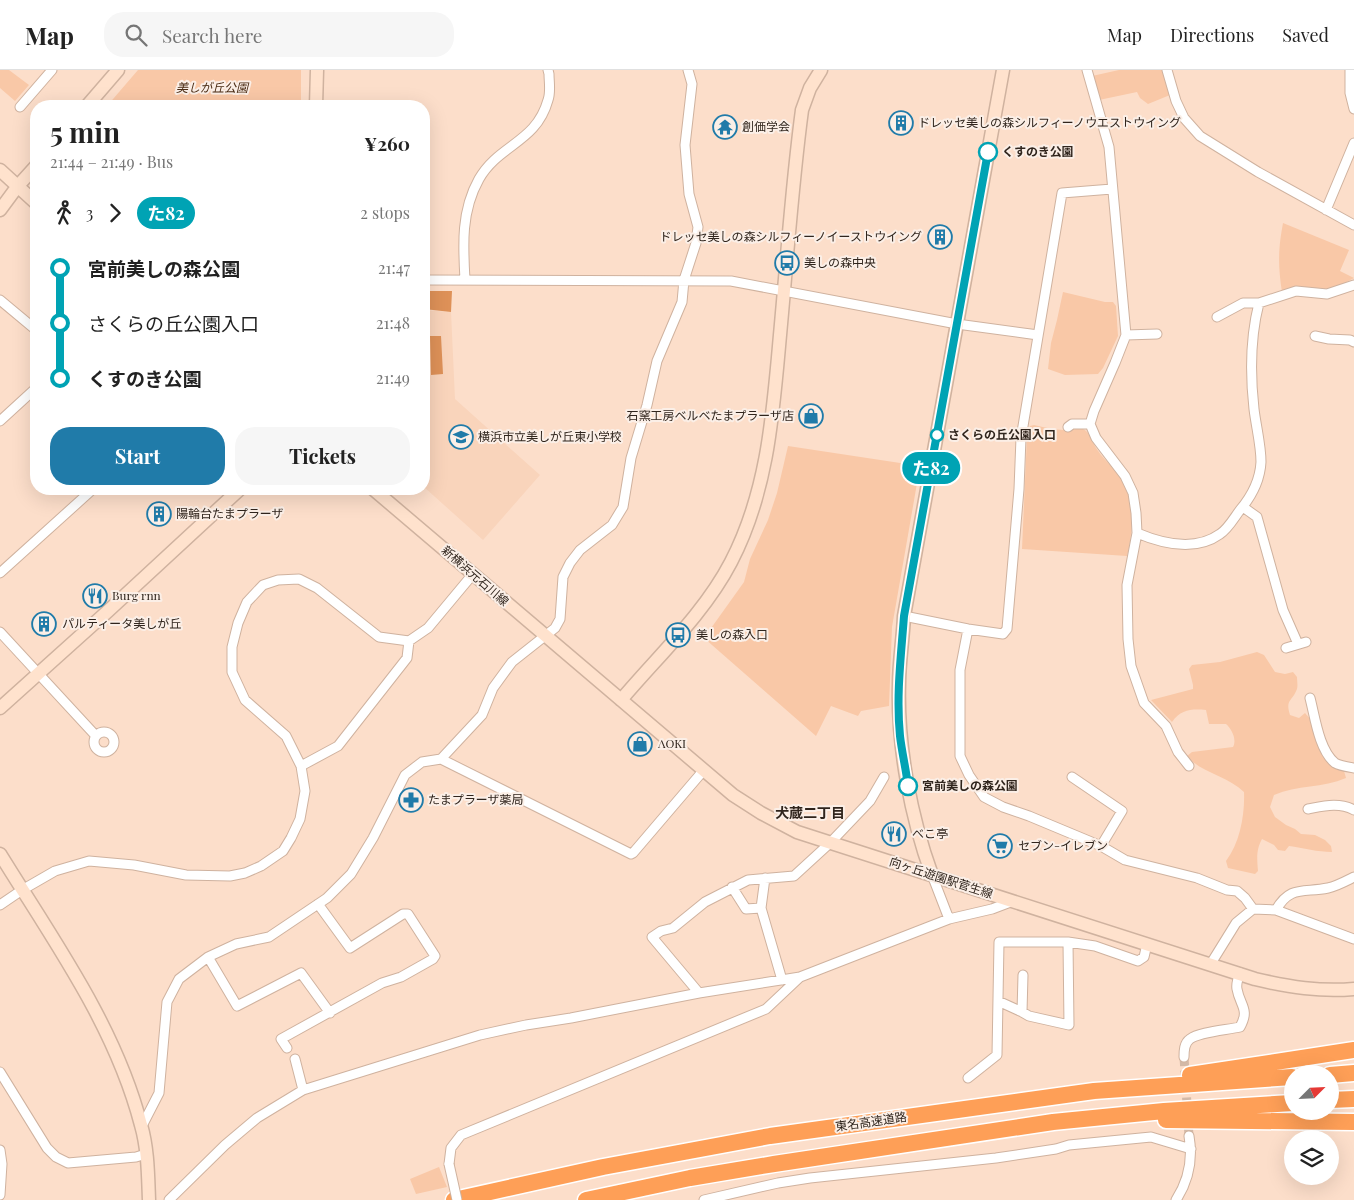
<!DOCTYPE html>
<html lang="en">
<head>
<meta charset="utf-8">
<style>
	body { margin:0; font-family:"Playfair Display","Noto Sans JP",serif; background:#f6f6f6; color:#222; height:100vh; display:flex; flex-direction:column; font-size:19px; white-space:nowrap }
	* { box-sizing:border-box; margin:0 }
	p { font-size:16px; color:#767676 }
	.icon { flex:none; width:28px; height:28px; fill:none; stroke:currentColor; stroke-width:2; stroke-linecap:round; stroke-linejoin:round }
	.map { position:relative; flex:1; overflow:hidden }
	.panel { position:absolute; left:30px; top:30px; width:400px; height:395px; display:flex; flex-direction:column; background:#fff; border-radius:20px; box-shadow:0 5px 20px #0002 }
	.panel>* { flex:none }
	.badge { padding:0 10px; border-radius:16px; font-size:18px; line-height:32px }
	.needle { width:32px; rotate:66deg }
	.buttons { position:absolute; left:1284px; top:995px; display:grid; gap:10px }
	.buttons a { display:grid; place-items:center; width:55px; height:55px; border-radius:50%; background:#fff; box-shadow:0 5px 20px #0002; font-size:25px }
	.map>.badge { position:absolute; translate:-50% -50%; box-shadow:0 0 0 2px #fff }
	.legs { display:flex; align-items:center; gap:8px; height:55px; padding:0 20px; font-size:16px }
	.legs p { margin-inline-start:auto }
	.headline { display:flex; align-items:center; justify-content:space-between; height:85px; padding:0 20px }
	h1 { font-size:28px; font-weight:700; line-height:38px }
	.primary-button { display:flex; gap:10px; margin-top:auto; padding:10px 20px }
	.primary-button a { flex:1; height:58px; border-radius:20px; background:#207ba9; color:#fff; font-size:20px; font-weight:700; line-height:58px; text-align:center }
	.primary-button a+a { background:#f6f6f6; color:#222 }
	ul { padding:0 20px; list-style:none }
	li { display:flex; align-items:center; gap:18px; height:55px; font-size:19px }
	li i { display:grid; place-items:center; width:8px; height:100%; margin:0 6px; background:currentColor }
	li i::after { content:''; width:12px; height:12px; margin:-6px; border:4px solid; border-radius:50%; background:#fff }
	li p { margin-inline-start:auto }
	li:first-child i { background:linear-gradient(#0000 50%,currentColor 0) }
	li:last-child i { background:linear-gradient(currentColor 50%,#0000 0) }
	header { display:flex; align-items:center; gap:30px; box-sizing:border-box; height:70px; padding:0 25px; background:#fff; border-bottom:1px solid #e0e0e0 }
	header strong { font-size:24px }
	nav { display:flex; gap:28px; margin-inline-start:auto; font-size:18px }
	.search { width:350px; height:45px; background:#f6f6f6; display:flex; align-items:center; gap:12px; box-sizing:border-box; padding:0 18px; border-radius:20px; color:#767676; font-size:19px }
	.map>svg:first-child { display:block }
</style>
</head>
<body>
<header>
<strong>Map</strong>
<div class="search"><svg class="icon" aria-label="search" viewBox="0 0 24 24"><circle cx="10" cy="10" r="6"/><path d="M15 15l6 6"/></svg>Search here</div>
<nav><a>Map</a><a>Directions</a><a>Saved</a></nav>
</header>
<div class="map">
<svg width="1354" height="1130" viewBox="0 0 1354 1130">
	<rect width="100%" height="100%" fill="#fcdeca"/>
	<path fill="#f9d4bb" d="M424 240 451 242 455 329 540 405 483 470 424 417Z"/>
	<path fill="#f9c8a7" d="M0 0H9L29 15 15 31 0 18Z
		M138 0H301V36H107Z
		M1119 0H1163L1170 25 1148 34 1140 28 1137 22 1099 30 1092 6Z
		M1283 153 1349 180 1340 201 1354 208 1337 217 1324 219 1295 216 1282 222C1278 195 1278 180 1283 153Z
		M1063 222 1105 232H1113L1116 236 1118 266 1103 298 1098 304 1065 305 1048 299 1051 273 1057 250Z
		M1034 355C1044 357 1054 360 1064 360 1070 360 1078 358 1083 359 1089 361 1093 373 1096 378 1102 387 1109 394 1116 401 1135 423 1134 461 1127 486L1022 479 1027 367 1030 356Z
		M788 376 920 396 892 557 889 636 861 641 858 646 831 636 816 666 704 568 744 512 750 489 768 450 777 423Z
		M1257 582 1264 585 1275 602 1285 604 1293 602 1297 607C1297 610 1298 616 1297 619 1292 632 1285 629 1290 645L1299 648 1305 643 1311 650 1335 698 1344 701 1346 708C1323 718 1297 715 1274 725L1270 737 1275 747 1286 755 1295 759 1301 764 1315 765 1325 770 1331 776 1332 782C1318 782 1303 778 1289 776L1285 781 1278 780 1274 775 1262 769C1256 780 1257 788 1258 801L1255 804 1228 798 1226 791C1240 773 1245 744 1244 722 1228 706 1201 703 1187 686L1192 682 1233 677C1237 670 1232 659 1226 654H1209L1206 640C1192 639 1181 639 1172 652L1151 630 1193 619V615L1189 599 1192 595 1220 592Z
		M439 1097 447 1117 416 1124 410 1109Z"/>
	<path fill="#de9158" d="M424 221H452L451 242 424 239Z
		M430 266H441L443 304 431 305Z"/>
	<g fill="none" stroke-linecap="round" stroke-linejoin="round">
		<path stroke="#d3b9a7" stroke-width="9" stroke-dasharray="9 4.5" stroke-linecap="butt" d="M1184 987 1189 1066"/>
		<g stroke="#cfb29f" stroke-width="11">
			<path id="street" d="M1087 0 1109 77 1126 265 1115 293 1094 341 1090 354 1096 368 1125 406 1133 423 1136 443 1137 463 1127 515 1128 569 1131 596 1144 633 1166 656 1178 682 1189 696
				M1167 0 1176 31 1184 48 1200 66 1258 102 1354 155
				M1350 0V23L1354 39
				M20 37 52 0
				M1326 140 1354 73
				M424 210 731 211 957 254 1038 265
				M465 210C463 175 461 141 479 109 499 74 536 73 548 30 551 22 549 12 549 4L548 0
				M0 230 36 260
				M1217 247 1243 233H1259L1296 221 1327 224 1354 215
				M1126 265 1157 264
				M1315 266 1329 269 1350 270 1354 272
				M0 351 36 318
				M1068 357 1072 354H1090
				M225 419 233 426
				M1243 437 1257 447 1283 540 1298 574
				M1137 463C1163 474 1195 482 1220 464 1228 459 1234 448 1240 440 1251 427 1260 411 1261 392 1261 375 1256 356 1254 339 1250 303 1250 268 1259 233
				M0 503 93 419
				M904 546 968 559 1003 564 1007 559 1019 419 1021 368 1062 123 1112 119
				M968 559 960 600V686L969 705 984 727 1003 737 1029 746 1101 776 1125 790 1197 808 1227 820 1237 821 1245 828 1253 839
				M0 562 96 666
				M1286 578 1306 572
				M1310 628C1315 647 1319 680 1335 693 1340 696 1348 697 1354 698
				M94 672a10 10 0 1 1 20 0a10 10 0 1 1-20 0Z
				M441 689 631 784 633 783 703 701
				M301 696 338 676 407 588 409 571
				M1072 707 1122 741 1101 776
				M1308 739C1324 736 1339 732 1354 740
				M932 805 949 849
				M765 808 761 838 782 910
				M732 817 746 839 761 838
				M0 835 22 820 55 801 89 791 134 795 186 805 230 806 245 803 261 796 283 781 291 768 300 749 305 721 301 696 286 666 245 630 232 602V577L238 553 247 532 263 515 278 510 299 509 317 518 379 567 409 571 428 558 473 504
				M1276 840C1290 815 1304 823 1328 818 1337 816 1346 811 1354 807
				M208 887 237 936 301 903 330 943
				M1210 895 1236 853 1253 839 1276 840 1354 869
				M1023 905 1022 942 1029 946 1069 955 1068 872
				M699 923 652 867 661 861 673 858 705 832 748 810 794 806 830 773 870 731 884 707
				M998 931 1022 942
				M287 978 281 969 382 913 401 907 433 889 435 886 408 844H403L350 878 318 834
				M1184 987C1184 981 1184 973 1190 969 1199 962 1227 960 1240 957 1250 939 1240 936 1237 919 1236 914 1238 908 1240 903
				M295 989 303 1020
				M0 1002 47 1078 56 1087 68 1093 136 1087 146 1084
				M968 1008 997 985 999 872H1068L1095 876 1138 891 1144 887 1147 874
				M142 1056 159 1023 167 932 179 909 208 887 236 874 269 867 327 828 351 804 373 768 405 705 422 692 441 689 482 645 493 618 512 592 555 558 560 549 563 507 570 493 580 480 612 455 623 437 631 388 647 335 657 291 682 232 684 210 696 173 698 157 689 124 685 75 692 14 688 0
				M0 1080 2 1094 0 1125
				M449 1094 451 1078 461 1065 766 939 800 907
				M169 1130 225 1075 257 1048 303 1020 480 965 526 955 571 948 699 923 800 907 949 849 992 839 1013 831
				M704 1130 778 1113 810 1108 996 1088 1056 1079 1069 1075 1151 1067 1191 1079
				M1176 1130C1189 1110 1193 1089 1189 1066"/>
		</g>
		<g stroke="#cfb29f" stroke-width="15">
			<path id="secondary" d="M87 36 118 0
				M316 36 317 0
				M0 100 36 133
				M0 140 17 117 36 96
				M373 419 733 725 761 743 797 762 1255 909C1289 917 1320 922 1354 919
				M621 630C658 586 704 544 731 492 768 421 773 343 780 265 787 190 792 114 802 40L810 18 821 0
				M0 638 108 541 240 419
				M0 784C53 870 115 955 141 1055 148 1079 148 1105 149 1130
				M932 805C911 748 897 675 899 614 899 592 903 569 904 546L1003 0"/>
		</g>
		<g stroke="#fff" stroke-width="19">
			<path id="highway" d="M1190 1005 1354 980
				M1330 1005 1354 1003
				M1330 1030 1354 1029
				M1166 1050 1354 1052
				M454 1130 603 1097 770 1066 1094 1021 1292 1007
				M586 1130 690 1108 774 1094 1053 1052 1164 1041 1292 1033"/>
		</g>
		<use href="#street" stroke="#fff" stroke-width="9"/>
		<use href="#secondary" stroke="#ffe2cd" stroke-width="12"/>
		<use href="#highway" stroke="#fe9f57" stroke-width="16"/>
		<g stroke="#cfb29f" stroke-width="11" stroke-linecap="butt">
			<path id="street-bridge" d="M449 1094 457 1130"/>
		</g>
		<use href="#street-bridge" stroke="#fff" stroke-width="9"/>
	</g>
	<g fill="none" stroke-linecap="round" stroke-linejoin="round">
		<g stroke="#fff" stroke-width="11">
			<path id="line-1" d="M908 716C906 699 902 683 900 666 896 626 901 586 904 546L988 82"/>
		</g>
		<use href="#line-1" stroke="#00a3b4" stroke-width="8"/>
	</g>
	<defs>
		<g id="building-ring" transform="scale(1.25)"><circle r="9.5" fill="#fbefe7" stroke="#207ba9" stroke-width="1.5"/><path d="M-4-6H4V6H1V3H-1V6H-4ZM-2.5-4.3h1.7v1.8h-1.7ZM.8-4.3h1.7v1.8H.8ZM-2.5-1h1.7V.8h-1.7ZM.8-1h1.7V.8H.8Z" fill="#207ba9"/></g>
		<g id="temple-ring" transform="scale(1.25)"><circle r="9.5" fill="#fbefe7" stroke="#207ba9" stroke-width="1.5"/><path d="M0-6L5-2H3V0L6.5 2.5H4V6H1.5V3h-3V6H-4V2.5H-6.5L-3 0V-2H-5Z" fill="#207ba9"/></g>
		<g id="bus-ring" transform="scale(1.25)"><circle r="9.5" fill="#fbefe7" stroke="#207ba9" stroke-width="1.5"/><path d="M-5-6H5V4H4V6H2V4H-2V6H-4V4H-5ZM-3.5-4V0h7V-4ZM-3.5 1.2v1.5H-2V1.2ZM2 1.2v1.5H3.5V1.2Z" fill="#207ba9"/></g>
		<g id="shop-ring" transform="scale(1.25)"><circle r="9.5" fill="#fbefe7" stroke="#207ba9" stroke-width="1.5"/><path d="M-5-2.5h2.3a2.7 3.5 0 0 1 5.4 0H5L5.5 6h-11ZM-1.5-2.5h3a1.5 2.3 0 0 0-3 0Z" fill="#207ba9"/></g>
		<g id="school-ring" transform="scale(1.25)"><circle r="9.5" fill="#fbefe7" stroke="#207ba9" stroke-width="1.5"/><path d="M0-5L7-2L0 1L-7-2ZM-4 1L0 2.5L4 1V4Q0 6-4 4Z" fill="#207ba9"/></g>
		<g id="restaurant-ring" transform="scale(1.25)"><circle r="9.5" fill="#fbefe7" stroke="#207ba9" stroke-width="1.5"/><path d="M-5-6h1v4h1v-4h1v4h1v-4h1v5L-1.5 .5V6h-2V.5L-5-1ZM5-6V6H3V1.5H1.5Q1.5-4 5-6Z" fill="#207ba9"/></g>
		<g id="pharmacy-ring" transform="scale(1.25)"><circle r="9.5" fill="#fbefe7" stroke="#207ba9" stroke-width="1.5"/><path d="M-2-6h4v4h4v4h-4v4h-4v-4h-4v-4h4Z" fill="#207ba9"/></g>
		<g id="supermarket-ring" transform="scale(1.25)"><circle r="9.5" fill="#fbefe7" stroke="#207ba9" stroke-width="1.5"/><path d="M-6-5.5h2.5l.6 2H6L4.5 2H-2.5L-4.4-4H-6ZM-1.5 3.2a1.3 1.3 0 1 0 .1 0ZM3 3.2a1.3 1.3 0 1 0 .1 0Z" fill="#207ba9"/></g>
	</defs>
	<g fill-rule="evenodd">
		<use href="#building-ring" x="901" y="53"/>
		<use href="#temple-ring" x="725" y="57"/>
		<use href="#building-ring" x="940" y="167"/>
		<use href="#bus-ring" x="787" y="193"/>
		<use href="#shop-ring" x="811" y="346"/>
		<use href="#school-ring" x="461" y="367"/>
		<use href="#building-ring" x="159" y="444"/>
		<use href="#restaurant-ring" x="95" y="526"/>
		<use href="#building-ring" x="44" y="554"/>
		<use href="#bus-ring" x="678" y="565"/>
		<use href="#shop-ring" x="640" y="674"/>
		<use href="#pharmacy-ring" x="411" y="730"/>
		<use href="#restaurant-ring" x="894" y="764"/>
		<use href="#supermarket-ring" x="1000" y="776"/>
	</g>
	<g fill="#fff" stroke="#00a3b4" stroke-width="2.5">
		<circle cx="988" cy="82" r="9"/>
		<circle cx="937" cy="365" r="6"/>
		<circle cx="908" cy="716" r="9"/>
	</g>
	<g text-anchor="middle" stroke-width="4" stroke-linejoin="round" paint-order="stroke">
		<g font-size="12" font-style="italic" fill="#4a2b13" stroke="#fbefe7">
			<text x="212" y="22">美しが丘公園</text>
		</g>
		<g font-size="12" fill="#30251d" stroke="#fbefe7" text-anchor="start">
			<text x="918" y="57">ドレッセ美しの森シルフィーノウエストウイング</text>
			<text x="742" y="61">創価学会</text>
			<text x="922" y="171" text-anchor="end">ドレッセ美しの森シルフィーノイーストウイング</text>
			<text x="804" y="197">美しの森中央</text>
			<text x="794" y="350" text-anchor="end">石窯工房ベルベたまプラーザ店</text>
			<text x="478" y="371">横浜市立美しが丘東小学校</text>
			<text x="176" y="448">陽輪台たまプラーザ</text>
			<text x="112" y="530">Burg rnn</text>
			<text x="62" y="558">パルティータ美しが丘</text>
			<text x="696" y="569">美しの森入口</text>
			<text x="658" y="678">AOKI</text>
			<text x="428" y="734">たまプラーザ薬局</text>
			<text x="912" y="768">べこ亭</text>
			<text x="1018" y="780">セブン-イレブン</text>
		</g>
		<g font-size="12" font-weight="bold" fill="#30251d" stroke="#fbefe7" text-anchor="start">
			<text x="1002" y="86">くすのき公園</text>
			<text x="948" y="369">さくらの丘公園入口</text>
			<text x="922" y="720">宮前美しの森公園</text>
		</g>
		<g font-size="12" fill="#30251d" stroke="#fbefe7">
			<text transform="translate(475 506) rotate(41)" y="4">新横浜元石川線</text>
			<text transform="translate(941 808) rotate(18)" y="4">向ヶ丘遊園駅菅生線</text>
			<text transform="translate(871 1052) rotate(-8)" y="4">東名高速道路</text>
		</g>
		<g font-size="14" font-weight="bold" fill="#30251d" stroke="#fbefe7">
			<text x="810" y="748">犬蔵二丁目</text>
		</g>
	</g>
</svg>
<div class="buttons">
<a><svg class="needle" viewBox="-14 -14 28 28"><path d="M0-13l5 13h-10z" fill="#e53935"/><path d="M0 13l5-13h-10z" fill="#767676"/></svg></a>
<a><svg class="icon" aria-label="layers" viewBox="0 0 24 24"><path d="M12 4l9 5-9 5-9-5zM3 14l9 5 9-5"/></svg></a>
</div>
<b class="badge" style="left:931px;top:398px;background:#00a3b4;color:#fff">た82</b>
<section class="panel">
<div class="headline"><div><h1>5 min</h1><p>21:44 – 21:49 · Bus</p></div><b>¥260</b></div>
<div class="legs"><svg class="icon" aria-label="walk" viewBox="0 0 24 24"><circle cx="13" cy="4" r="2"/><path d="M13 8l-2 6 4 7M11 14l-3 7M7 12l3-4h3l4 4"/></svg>3<svg class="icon" aria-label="forward" viewBox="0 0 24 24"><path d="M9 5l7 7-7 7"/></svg><b class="badge" style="background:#00a3b4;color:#fff">た82</b><p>2 stops</p></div>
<ul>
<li><i style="color:#00a3b4"></i><b>宮前美しの森公園</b><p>21:47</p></li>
<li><i style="color:#00a3b4"></i><span>さくらの丘公園入口</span><p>21:48</p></li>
<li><i style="color:#00a3b4"></i><b>くすのき公園</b><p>21:49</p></li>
</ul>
<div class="primary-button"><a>Start</a><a>Tickets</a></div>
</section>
</div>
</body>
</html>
